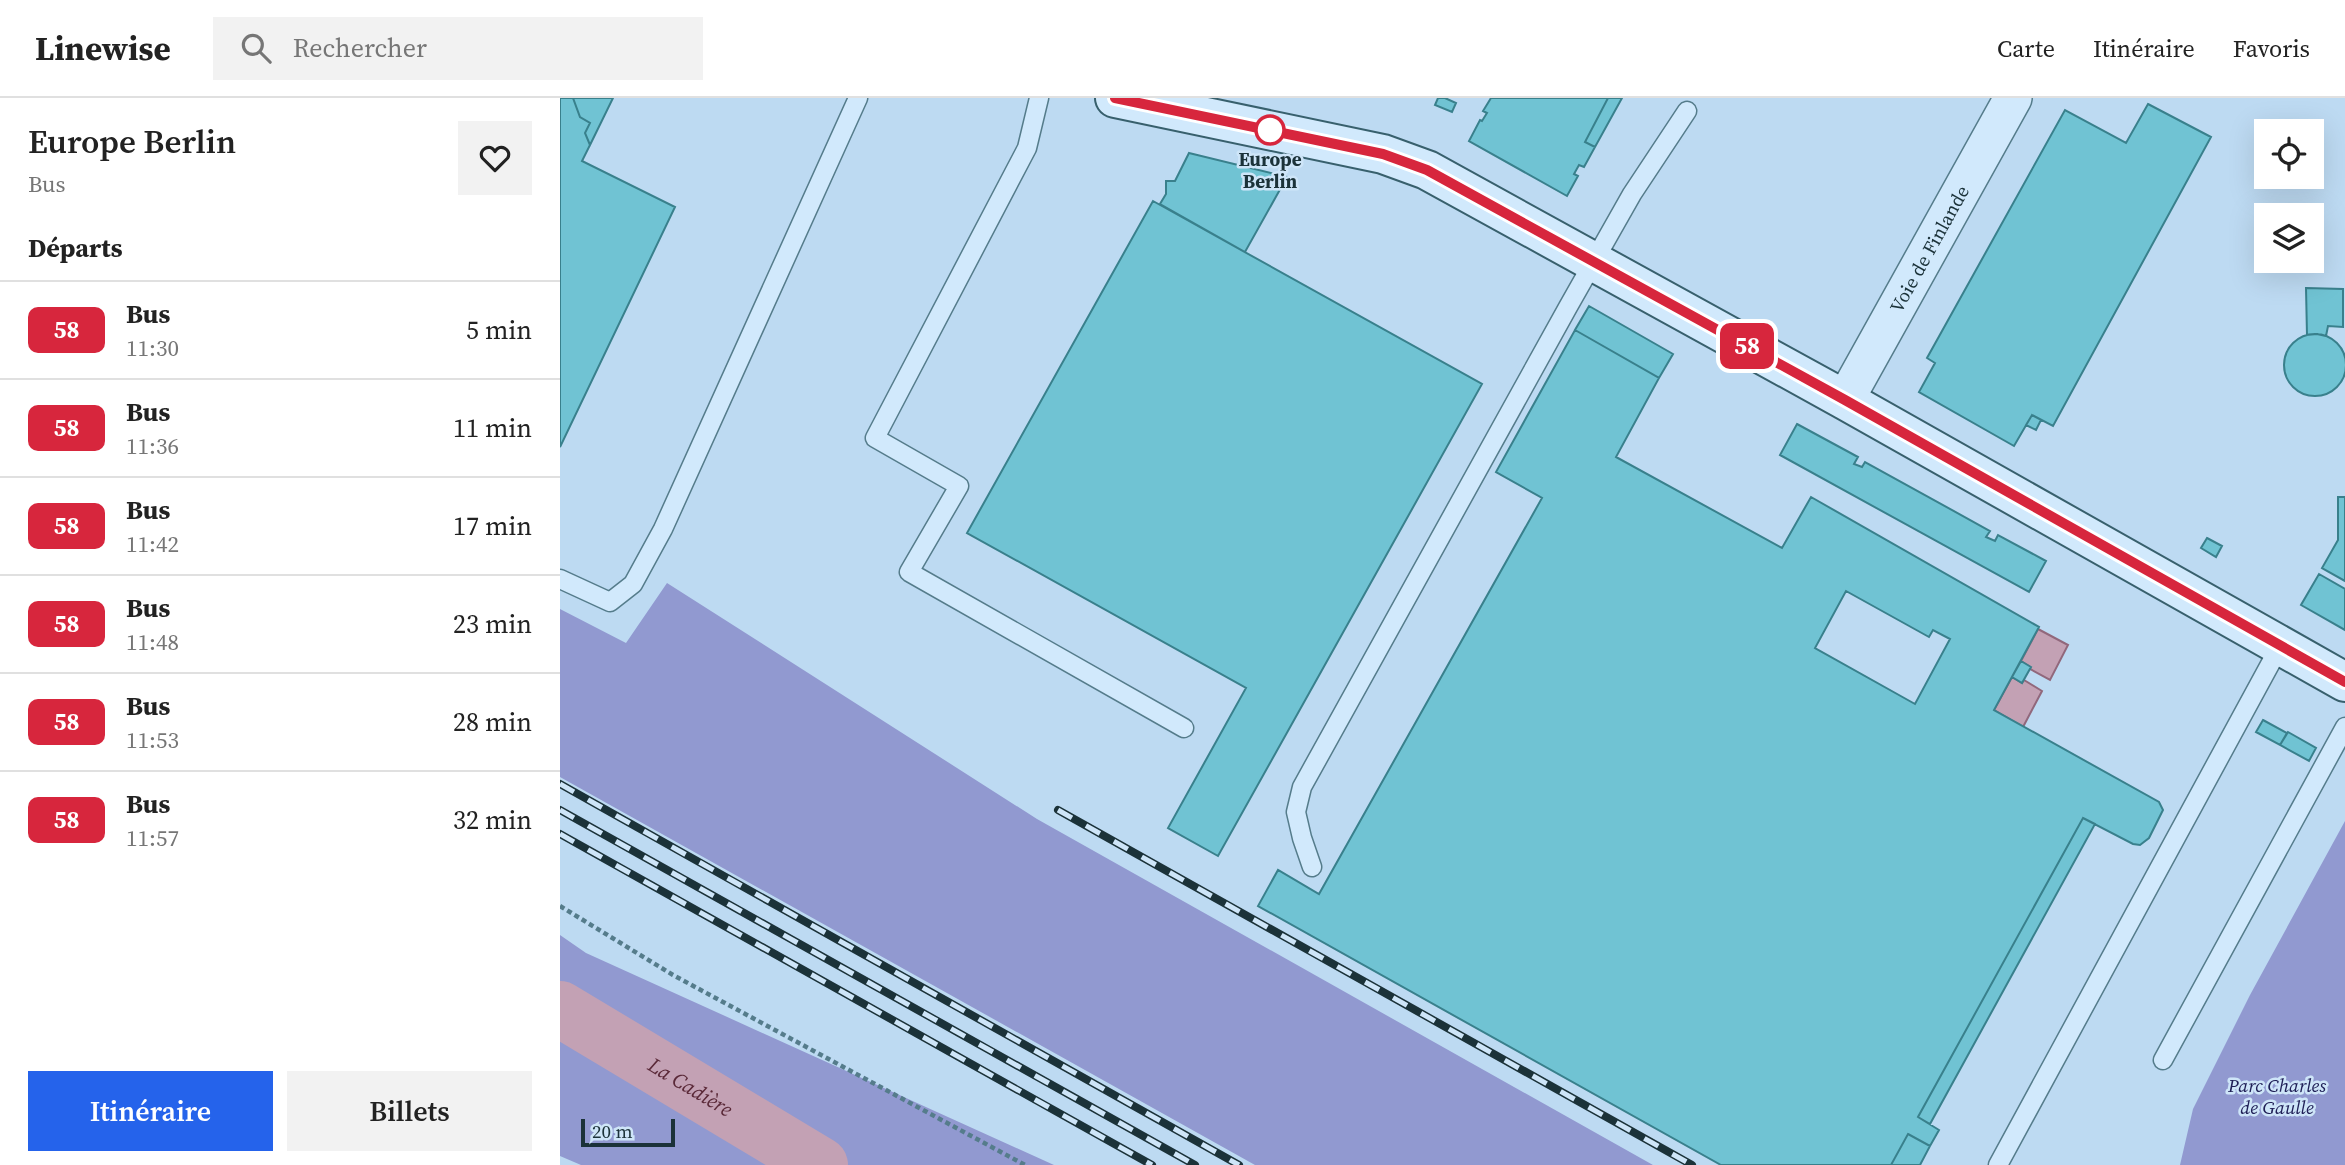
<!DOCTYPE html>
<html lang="fr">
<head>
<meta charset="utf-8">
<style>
	body { margin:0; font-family:"Source Serif 4",serif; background:#f2f2f2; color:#222; height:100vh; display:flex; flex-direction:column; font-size:26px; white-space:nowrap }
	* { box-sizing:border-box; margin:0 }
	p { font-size:23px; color:#767676 }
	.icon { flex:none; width:38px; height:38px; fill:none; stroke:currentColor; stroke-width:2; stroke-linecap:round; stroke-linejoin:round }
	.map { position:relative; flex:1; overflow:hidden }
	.side { display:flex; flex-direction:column; background:#fff; width:560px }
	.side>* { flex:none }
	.badge { padding:0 14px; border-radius:10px; font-size:24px; line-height:46px }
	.tools { position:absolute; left:1694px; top:21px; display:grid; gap:14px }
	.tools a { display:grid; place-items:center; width:70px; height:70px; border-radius:0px; background:#fff; box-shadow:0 7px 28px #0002; font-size:35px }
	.scale { position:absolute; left:21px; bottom:18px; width:94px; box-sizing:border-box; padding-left:7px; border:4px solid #1b3239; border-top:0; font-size:19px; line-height:24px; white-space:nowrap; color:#1b3239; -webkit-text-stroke:5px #cee5f8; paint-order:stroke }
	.map>.badge { position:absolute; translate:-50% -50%; box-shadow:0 0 0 4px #fff }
	h2 { padding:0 28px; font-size:26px; line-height:63px }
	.round { display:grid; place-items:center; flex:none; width:74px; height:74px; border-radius:0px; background:#f2f2f2 }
	.headline { display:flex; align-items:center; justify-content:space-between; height:119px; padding:0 28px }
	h1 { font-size:33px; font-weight:600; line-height:52px }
	.action { display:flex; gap:14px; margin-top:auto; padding:14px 28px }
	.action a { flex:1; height:80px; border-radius:0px; background:#2563eb; color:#fff; font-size:28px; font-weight:600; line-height:80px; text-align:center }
	.action a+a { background:#f2f2f2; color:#222 }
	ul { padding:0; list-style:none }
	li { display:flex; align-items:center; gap:21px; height:98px; padding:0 28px; border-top:2px solid #e0e0e0 }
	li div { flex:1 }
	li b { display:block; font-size:26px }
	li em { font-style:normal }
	li .badge { min-width:77px; font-weight:700; text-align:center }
	header { display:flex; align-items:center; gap:42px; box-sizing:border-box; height:98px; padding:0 35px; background:#fff; border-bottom:2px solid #e0e0e0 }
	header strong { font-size:33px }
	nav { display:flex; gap:38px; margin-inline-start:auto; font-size:24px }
	.search { width:490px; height:63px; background:#f2f2f2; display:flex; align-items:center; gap:18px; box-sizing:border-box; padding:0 24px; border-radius:0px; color:#767676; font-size:26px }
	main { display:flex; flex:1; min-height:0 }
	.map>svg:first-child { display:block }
</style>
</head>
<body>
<header>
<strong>Linewise</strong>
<div class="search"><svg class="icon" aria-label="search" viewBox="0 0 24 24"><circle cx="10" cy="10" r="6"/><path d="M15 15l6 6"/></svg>Rechercher</div>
<nav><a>Carte</a><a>Itinéraire</a><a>Favoris</a></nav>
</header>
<main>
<section class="side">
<div class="headline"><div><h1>Europe Berlin</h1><p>Bus</p></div><a class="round"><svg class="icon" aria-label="heart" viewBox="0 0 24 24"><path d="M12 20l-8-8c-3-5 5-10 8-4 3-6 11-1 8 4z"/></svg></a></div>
<h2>Départs</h2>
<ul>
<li><span class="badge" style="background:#d7263d;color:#fff">58</span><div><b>Bus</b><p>11:30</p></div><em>5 min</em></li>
<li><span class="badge" style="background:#d7263d;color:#fff">58</span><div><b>Bus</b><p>11:36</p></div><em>11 min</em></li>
<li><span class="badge" style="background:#d7263d;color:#fff">58</span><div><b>Bus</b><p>11:42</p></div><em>17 min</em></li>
<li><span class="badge" style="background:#d7263d;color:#fff">58</span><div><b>Bus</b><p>11:48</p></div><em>23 min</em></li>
<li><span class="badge" style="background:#d7263d;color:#fff">58</span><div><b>Bus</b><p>11:53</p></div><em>28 min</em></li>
<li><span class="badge" style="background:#d7263d;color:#fff">58</span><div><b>Bus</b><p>11:57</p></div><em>32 min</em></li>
</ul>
<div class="action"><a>Itinéraire</a><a>Billets</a></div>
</section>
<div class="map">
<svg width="1785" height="1067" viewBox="0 0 1785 1067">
	<rect width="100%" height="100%" fill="#bddaf2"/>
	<path fill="#9199d0" d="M107 485 477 721 1093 1067H695L0 679V511L66 545Z
		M1785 723V1067H1620L1633 1011 1690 897Z
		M0 837 26 855 494 1067H21L0 1058Z"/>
	<path fill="#c3a1b4" stroke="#91687c" stroke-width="2" d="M1478 531 1508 547 1490 582 1470 571V569L1461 563Z
		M1452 579 1462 585 1464 582 1482 593 1463 629 1434 612Z"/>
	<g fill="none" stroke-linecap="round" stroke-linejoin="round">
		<path stroke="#c3a1b4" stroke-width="56" id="s1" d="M0 911 260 1067"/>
	</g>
	<path fill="#70c3d3" stroke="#39808c" stroke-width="2" fill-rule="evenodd" d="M0 0H13L20 19 30 25 25 35 30 47 22 63 115 109 0 349Z
		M13 0H53L30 47 25 35 30 25 20 19Z
		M878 0H885L896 5 892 14 875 7Z
		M931 0H1048L1025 44 1035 49 1024 69 1019 67 1014 76 1018 78 1007 98 909 43 920 22 922 23 927 15 923 13Z
		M1048 0H1062L1035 49 1025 44Z
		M1588 6 1651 39 1493 328 1472 317 1454 348 1359 294 1375 265 1367 260 1505 12 1566 45Z
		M629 55 727 79 685 154 600 106 606 96V83H615Z
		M593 103 922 286 658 758 608 730 686 590 407 435Z
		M1746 190 1783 191V229L1768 228 1766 238 1757 236 1747 237Z
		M1029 208 1113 256 1099 280 1015 232Z
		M1015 232 1099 280 1056 359 1222 450 1251 399 1479 529 1434 612 1599 704 1603 712 1589 740 1580 747 1573 746 1523 720 1358 1019 1379 1032 1370 1048 1348 1036 1331 1067H1161L698 808 718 772 759 796 982 400 936 374ZM1286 493 1369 539 1373 532 1390 541 1355 606 1255 550Z
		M1724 267a31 31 0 1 1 62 0a31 31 0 1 1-62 0Z
		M1472 317 1481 322 1476 332 1466 327Z
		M1237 326 1298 359 1294 366 1302 369 1305 364 1430 433 1426 439 1435 443 1438 437 1486 463 1469 494 1220 357Z
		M1778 399H1785V483L1762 470 1778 442Z
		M1647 440 1662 448 1656 459 1641 450Z
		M1759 476 1785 491V532L1741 507Z
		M1461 563 1471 569 1462 585 1452 579Z
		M1703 622 1727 635 1720 647 1696 634Z
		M1728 634 1756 650 1749 663 1720 647Z
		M1523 720 1535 726 1370 1026 1358 1019Z
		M1348 1036 1370 1048 1360 1067H1331Z"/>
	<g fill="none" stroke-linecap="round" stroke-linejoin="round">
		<g stroke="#557c8b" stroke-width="21">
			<path id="lane" d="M479 0 467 50 315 340 399 388 349 474 624 630
				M0 481 50 504 73 486 103 431 298 0
				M752 769 742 740 736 714 742 689 1008 209 1072 96 1127 13
				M1603 962 1785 629
				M1438 1067 1720 548"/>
		</g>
		<g stroke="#557c8b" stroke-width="40">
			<g id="street">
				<path id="s2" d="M1285 302 1453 0"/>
			</g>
		</g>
		<g stroke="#38606d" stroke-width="42">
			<path id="secondary" d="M555 0 823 56 867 72 1285 302 1785 584"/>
		</g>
		<path stroke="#557c8b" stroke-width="4.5" stroke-dasharray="5 3.5" stroke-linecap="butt" d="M0 808 113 877 465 1067"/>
		<use href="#lane" stroke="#d1e9fc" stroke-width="18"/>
		<use href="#street" stroke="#d1e9fc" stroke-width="37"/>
		<use href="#secondary" stroke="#d1e9fc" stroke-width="38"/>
		<g stroke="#1b3239" stroke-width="8">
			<path id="rail" d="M0 686 679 1067
				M0 712 635 1067
				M498 712 1132 1067
				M0 736 592 1067"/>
		</g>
		<use href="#rail" stroke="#cee5f8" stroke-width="5" stroke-dasharray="16" stroke-linecap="butt"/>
	</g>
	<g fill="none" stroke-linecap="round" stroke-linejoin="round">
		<g stroke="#fff" stroke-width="16">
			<path id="line" d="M555 0 823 56 867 72 1285 302 1785 584"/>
		</g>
		<use href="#line" stroke="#d7263d" stroke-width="10"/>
	</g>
	<circle fill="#fff" stroke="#d7263d" stroke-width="3.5" cx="710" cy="32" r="14"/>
	<g text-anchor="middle" stroke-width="5" stroke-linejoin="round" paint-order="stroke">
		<g font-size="19" font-weight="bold" fill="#1b3239" stroke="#cee5f8">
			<text x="710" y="68">Europe<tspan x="710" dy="22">Berlin</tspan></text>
		</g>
		<g font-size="19" fill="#1b3239" stroke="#cee5f8">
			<text dy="7" stroke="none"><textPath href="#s2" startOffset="173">Voie de Finlande</textPath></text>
		</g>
		<g font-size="19" font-style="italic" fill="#202057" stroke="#cee5f8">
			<text x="1717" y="994">Parc Charles<tspan x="1717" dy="22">de Gaulle</tspan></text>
		</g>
		<g font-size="21" font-style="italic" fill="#5a2938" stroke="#cee5f8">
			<text dy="7" stroke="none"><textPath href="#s1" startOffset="152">La Cadière</textPath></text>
		</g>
	</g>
</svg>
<div class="tools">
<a><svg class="icon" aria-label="locate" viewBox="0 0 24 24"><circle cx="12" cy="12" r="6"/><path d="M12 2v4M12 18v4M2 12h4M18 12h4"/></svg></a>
<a><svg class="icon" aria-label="layers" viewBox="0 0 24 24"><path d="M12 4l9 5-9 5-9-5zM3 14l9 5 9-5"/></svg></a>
</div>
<div class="scale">20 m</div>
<b class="badge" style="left:1187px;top:248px;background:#d7263d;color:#fff">58</b>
</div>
</main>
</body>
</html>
